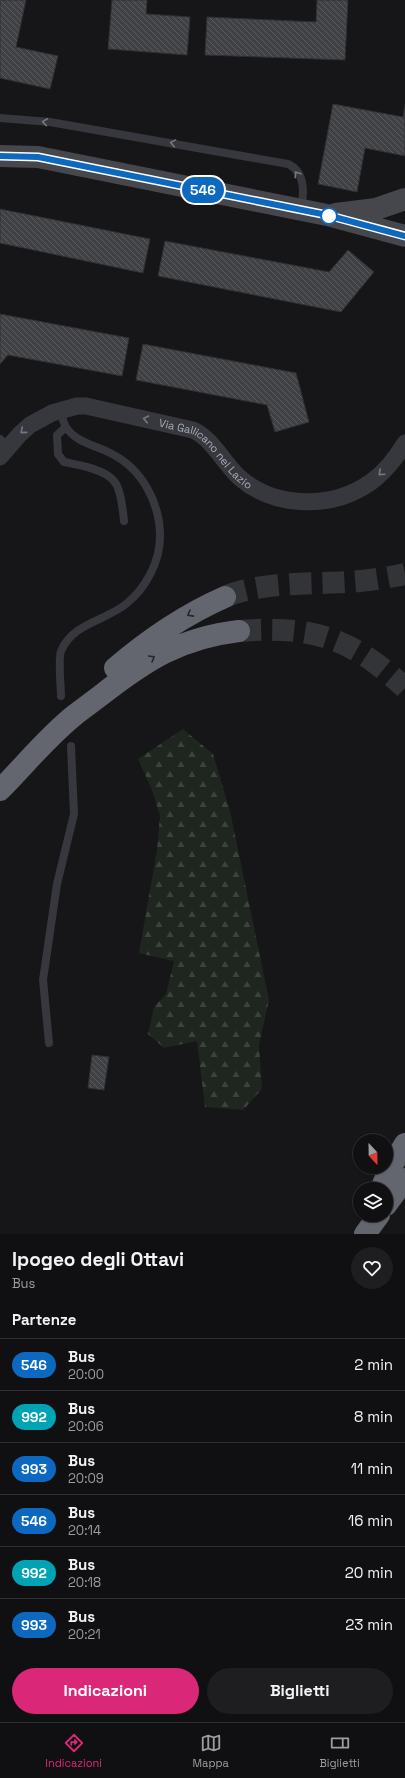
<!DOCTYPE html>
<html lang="it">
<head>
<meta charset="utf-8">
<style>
	body { margin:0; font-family:"Space Grotesk",sans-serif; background:#1e1e20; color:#f1f3f6; height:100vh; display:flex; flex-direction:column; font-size:15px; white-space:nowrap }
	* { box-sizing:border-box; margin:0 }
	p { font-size:13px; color:#9c9d9f }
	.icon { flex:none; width:22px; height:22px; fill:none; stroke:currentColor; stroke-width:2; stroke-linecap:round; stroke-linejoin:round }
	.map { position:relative; height:1234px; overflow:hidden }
	.details { display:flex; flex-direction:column; background:#101012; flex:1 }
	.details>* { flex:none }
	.badge { padding:0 8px; border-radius:13px; font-size:14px; line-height:26px }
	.needle { width:26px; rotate:158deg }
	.tools { position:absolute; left:353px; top:1134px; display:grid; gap:8px }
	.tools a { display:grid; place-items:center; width:40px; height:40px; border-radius:50%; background:#101012; box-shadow:0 1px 3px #0004,0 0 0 1px #303032; font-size:20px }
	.map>.badge { position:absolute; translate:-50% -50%; box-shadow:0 0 0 2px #fff }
	h2 { padding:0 12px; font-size:15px; line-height:36px }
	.round { display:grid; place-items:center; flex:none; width:42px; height:42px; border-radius:21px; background:#1e1e20 }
	.headline { display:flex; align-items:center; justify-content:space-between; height:68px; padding:0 12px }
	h1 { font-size:19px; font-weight:600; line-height:30px }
	.action { display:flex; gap:8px; margin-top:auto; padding:8px 12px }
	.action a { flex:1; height:46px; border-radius:24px; background:#db2777; color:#fff; font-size:16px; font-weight:600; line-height:46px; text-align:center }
	.action a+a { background:#1e1e20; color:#f1f3f6 }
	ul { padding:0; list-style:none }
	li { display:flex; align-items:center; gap:12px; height:52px; padding:0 12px; border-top:1px solid #303032 }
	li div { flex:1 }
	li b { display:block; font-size:15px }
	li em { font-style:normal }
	li .badge { min-width:44px; font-weight:700; text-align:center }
	.tab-bar { display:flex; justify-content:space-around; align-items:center; height:56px; border-top:1px solid #303032; background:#101012; font-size:11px; color:#9c9d9f }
	.tab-bar a { display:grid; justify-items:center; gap:2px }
	.tab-bar .on { color:#db2777 }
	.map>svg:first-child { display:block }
</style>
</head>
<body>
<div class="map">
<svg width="405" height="1234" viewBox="0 0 405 1234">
	<defs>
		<pattern id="forest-firs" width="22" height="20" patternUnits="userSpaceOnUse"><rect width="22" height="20" fill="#1e261f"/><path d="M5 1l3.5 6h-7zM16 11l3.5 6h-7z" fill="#3c433d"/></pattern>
		<pattern id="building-back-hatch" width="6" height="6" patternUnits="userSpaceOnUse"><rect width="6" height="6" fill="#404145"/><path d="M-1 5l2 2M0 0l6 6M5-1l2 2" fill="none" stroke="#595a5e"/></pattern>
	</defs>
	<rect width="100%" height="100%" fill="#161618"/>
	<path fill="url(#forest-firs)" d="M183 729 213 754 230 811 269 1000 259 1045 262 1089 243 1110 205 1107 197 1041 164 1048 148 1034 154 1007 166 994 174 961 139 953 157 850 160 816 152 790 138 759Z"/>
	<path fill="url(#building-back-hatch)" stroke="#303034" d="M0 0H26L16 47 58 56 50 89 0 78Z
		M112 0H147L146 14 190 17 187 55 108 49Z
		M317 0H348L345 60 205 55 207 17 316 22Z
		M333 104 403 117 405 104V156L365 148 357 192 318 184Z
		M0 209 150 239 143 273 0 243Z
		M165 241 329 272 348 250 374 272 341 312 158 276Z
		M0 314 129 338 122 376 8 355 0 364Z
		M143 344 296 373 309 422 275 432 267 405 136 380Z
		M92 1055 109 1057 104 1090 88 1088Z"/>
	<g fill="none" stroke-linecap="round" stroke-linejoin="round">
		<path stroke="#333438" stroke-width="22" stroke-dasharray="22 11" stroke-linecap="butt" d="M225 597C257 582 311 584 347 582 366 581 386 578 405 574
			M239 631C312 625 352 638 405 688"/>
		<path stroke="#37383d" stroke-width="8" d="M0 118 50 122 288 164C306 172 304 194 301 210
			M60 410C62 415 63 422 66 427 76 443 96 445 112 454 142 469 160 503 160 536 160 562 146 588 126 604 105 621 73 623 61 651 58 658 61 688 61 696
			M66 427 57 435 58 454 64 462C79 465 104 469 114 481 121 489 123 510 124 521
			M0 439 8 446
			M49 1043 43 980 57 884 74 814 71 746"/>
		<path stroke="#37383d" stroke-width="17" id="s1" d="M0 457 20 434 30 425 52 413 77 406H86L193 430C213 439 224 464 240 478 276 509 333 509 371 482 386 471 396 458 405 443"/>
		<path stroke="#45474d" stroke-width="22" d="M0 156 38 157 327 215 405 236
			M336 214 376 209 405 199"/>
		<path stroke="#63666e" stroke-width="22" d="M115 668C149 639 184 615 225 597
			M0 790C25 765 48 736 76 714 84 708 92 702 100 696 146 660 180 638 239 631
			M381 1189 389 1170 405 1144
			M386 1205 405 1179
			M365 1234 379 1215"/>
	</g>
	<defs><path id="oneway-chevron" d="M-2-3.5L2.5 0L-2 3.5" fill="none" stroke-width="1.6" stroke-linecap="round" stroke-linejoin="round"/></defs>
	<g stroke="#757881">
		<use href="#oneway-chevron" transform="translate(45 122) rotate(-172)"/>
		<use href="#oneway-chevron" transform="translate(173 143) rotate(-170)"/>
		<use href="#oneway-chevron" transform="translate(297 174) rotate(-123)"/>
		<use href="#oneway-chevron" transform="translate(146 419) rotate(-168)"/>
		<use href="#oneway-chevron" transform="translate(23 431) rotate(139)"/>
		<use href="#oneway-chevron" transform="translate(381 473) rotate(138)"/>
	</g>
	<g stroke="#26262a">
		<use href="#oneway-chevron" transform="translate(190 614) rotate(151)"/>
		<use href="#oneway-chevron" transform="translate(152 658) rotate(-30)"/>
	</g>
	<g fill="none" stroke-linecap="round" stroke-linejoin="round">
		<g stroke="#fff" stroke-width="9">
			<path id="line" d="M0 156 38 157 327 215 405 236"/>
		</g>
		<use href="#line" stroke="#0c69bf" stroke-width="6"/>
	</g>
	<circle fill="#fff" stroke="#0c69bf" stroke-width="2" cx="329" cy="216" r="8"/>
	<g text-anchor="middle" stroke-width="3" stroke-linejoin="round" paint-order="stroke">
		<g font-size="11" fill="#a8adb8" stroke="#111113">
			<text dy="4" stroke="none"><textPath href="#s1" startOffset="237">Via Gallicano nel Lazio</textPath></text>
		</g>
	</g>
</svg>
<div class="tools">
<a><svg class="needle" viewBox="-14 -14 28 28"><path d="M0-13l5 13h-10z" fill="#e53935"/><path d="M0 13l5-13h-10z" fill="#9c9d9f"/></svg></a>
<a><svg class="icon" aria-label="layers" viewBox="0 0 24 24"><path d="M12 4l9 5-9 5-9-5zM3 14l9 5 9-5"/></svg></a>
</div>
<b class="badge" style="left:203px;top:190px;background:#0c69bf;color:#fff">546</b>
</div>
<section class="details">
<div class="headline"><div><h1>Ipogeo degli Ottavi</h1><p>Bus</p></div><a class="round"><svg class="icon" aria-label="heart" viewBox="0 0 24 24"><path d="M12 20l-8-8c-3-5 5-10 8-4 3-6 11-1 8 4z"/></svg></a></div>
<h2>Partenze</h2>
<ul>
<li><span class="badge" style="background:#0c69bf;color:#fff">546</span><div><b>Bus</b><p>20:00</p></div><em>2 min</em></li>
<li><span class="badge" style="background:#00a3b4;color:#fff">992</span><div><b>Bus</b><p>20:06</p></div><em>8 min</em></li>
<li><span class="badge" style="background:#0c69bf;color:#fff">993</span><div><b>Bus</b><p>20:09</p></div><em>11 min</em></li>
<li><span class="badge" style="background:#0c69bf;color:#fff">546</span><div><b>Bus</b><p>20:14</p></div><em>16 min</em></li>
<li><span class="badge" style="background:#00a3b4;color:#fff">992</span><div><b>Bus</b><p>20:18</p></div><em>20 min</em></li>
<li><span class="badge" style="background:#0c69bf;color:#fff">993</span><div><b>Bus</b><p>20:21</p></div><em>23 min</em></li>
</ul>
<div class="action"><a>Indicazioni</a><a>Biglietti</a></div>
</section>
<nav class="tab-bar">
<a class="on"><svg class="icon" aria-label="directions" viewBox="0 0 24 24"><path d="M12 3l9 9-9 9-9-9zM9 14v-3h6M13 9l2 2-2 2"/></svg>Indicazioni</a>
<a><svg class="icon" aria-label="map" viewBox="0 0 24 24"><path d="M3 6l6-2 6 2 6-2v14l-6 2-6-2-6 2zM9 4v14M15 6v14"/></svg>Mappa</a>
<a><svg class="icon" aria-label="tickets" viewBox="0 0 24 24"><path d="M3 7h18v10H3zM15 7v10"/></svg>Biglietti</a>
</nav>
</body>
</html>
